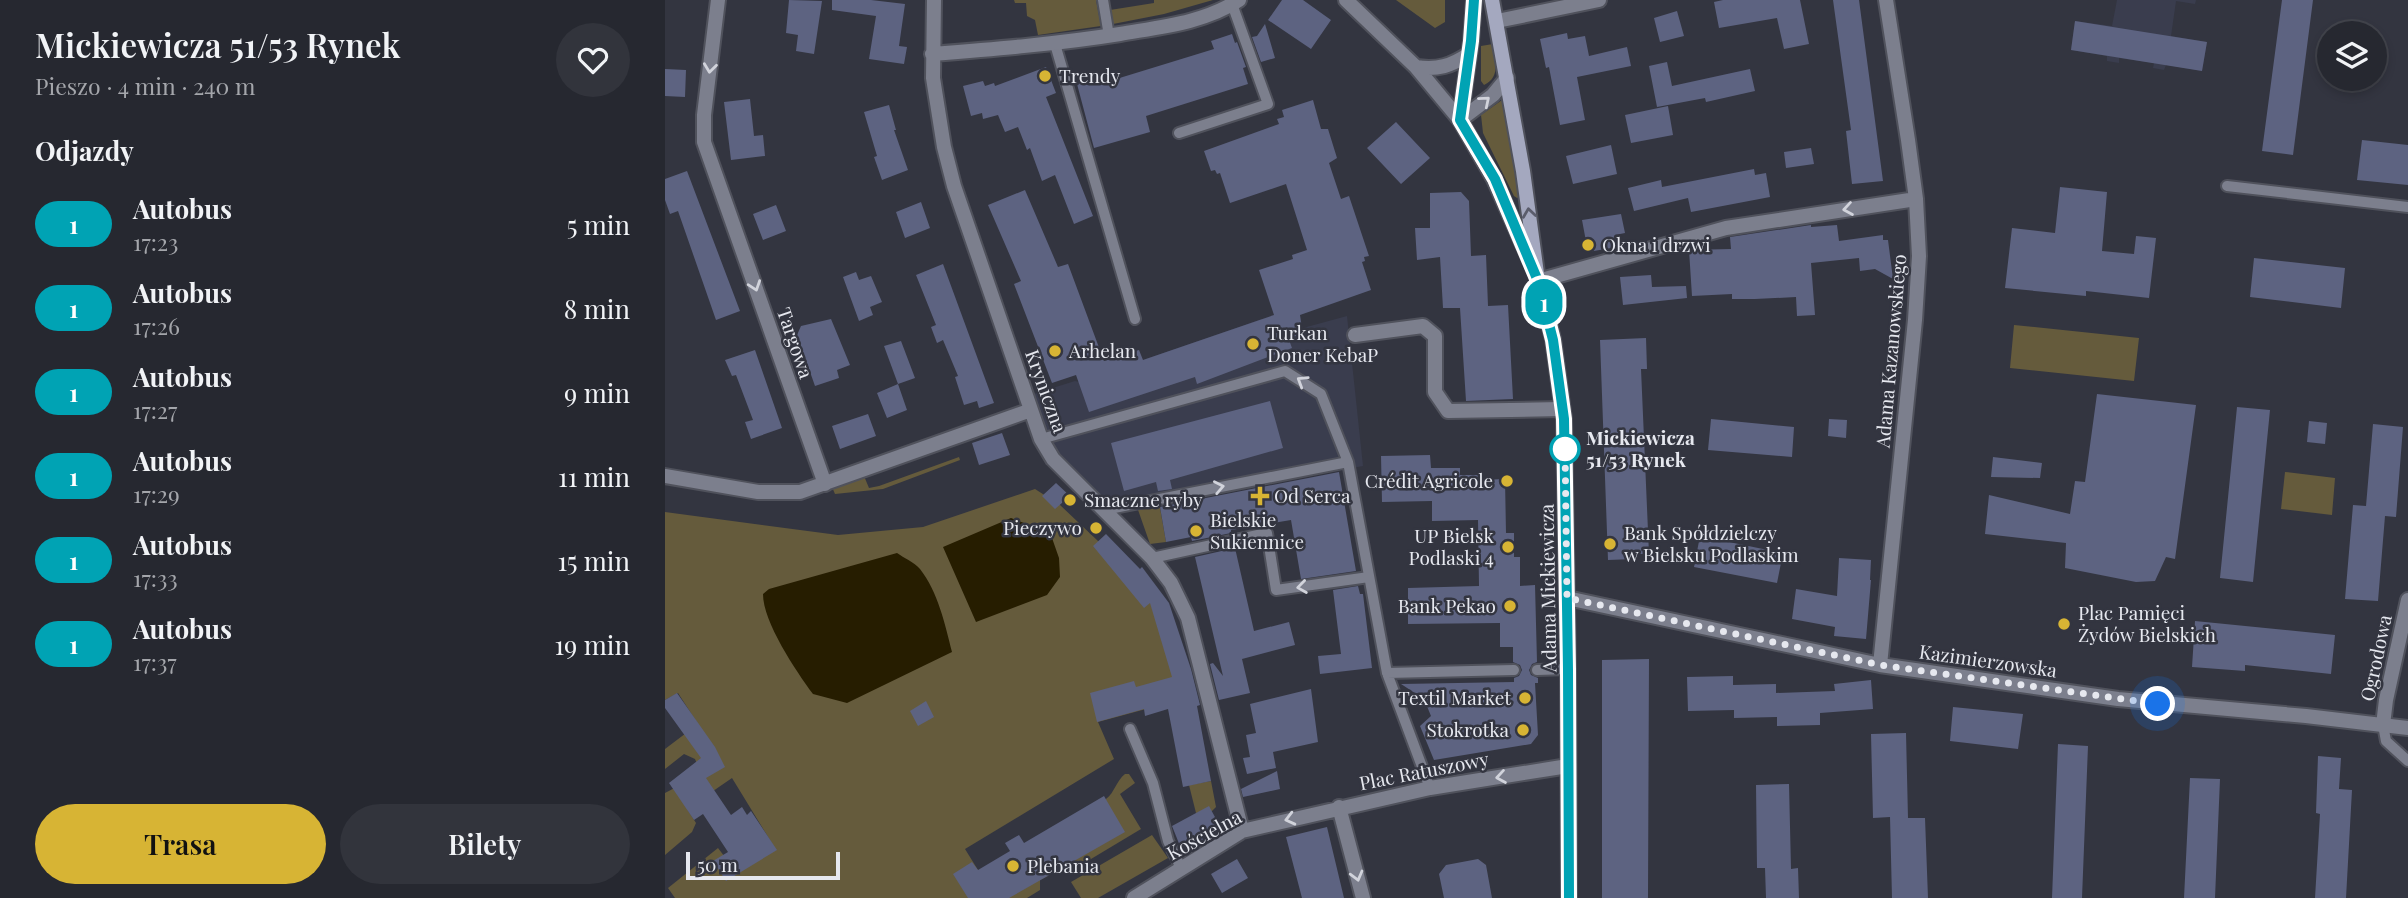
<!DOCTYPE html>
<html lang="pl">
<head>
<meta charset="utf-8">
<style>
	body { margin:0; font-family:"Playfair Display",serif; background:#32343c; color:#f1f3f6; height:100vh; display:flex; flex-direction:column; font-size:26px; white-space:nowrap }
	* { box-sizing:border-box; margin:0 }
	p { font-size:23px; color:#a4a6ab }
	.icon { flex:none; width:38px; height:38px; fill:none; stroke:currentColor; stroke-width:2; stroke-linecap:round; stroke-linejoin:round }
	.map { position:relative; flex:1; overflow:hidden }
	.side { display:flex; flex-direction:column; background:#262830; width:665px }
	.side>* { flex:none }
	.badge { padding:0 14px; border-radius:23px; font-size:24px; line-height:46px }
	.fabs { position:absolute; left:1652px; top:21px; display:grid; gap:14px }
	.fabs a { display:grid; place-items:center; width:70px; height:70px; border-radius:50%; background:#262830; box-shadow:0 4px 10px #0003,0 0 0 2px #42444c; font-size:35px }
	.scale { position:absolute; left:21px; bottom:18px; width:154px; box-sizing:border-box; padding-left:7px; border:4px solid #e6e8ef; border-top:0; font-size:19px; line-height:24px; white-space:nowrap; color:#e6e8ef; -webkit-text-stroke:5px #333540; paint-order:stroke }
	.you { position:absolute; width:35px; height:35px; margin:-18px; border:5px solid #fff; border-radius:50%; background:#1a73e8; box-shadow:0 0 0 10px #1a73e833 }
	.map>.badge { position:absolute; translate:-50% -50%; box-shadow:0 0 0 4px #fff }
	h2 { padding:0 35px; font-size:26px; line-height:63px }
	.round { display:grid; place-items:center; flex:none; width:74px; height:74px; border-radius:37px; background:#32343c }
	.headline { display:flex; align-items:center; justify-content:space-between; height:119px; padding:0 35px }
	h1 { font-size:33px; font-weight:600; line-height:52px }
	.button { display:flex; gap:14px; margin-top:auto; padding:14px 35px }
	.button a { flex:1; height:80px; border-radius:42px; background:#d7b434; color:#111; font-size:28px; font-weight:600; line-height:80px; text-align:center }
	.button a+a { background:#32343c; color:#f1f3f6 }
	ul { padding:0; list-style:none }
	li { display:flex; align-items:center; gap:21px; height:84px; padding:0 35px }
	li div { flex:1 }
	li b { display:block; font-size:26px }
	li em { font-style:normal }
	li .badge { min-width:77px; font-weight:700; text-align:center }
	main { display:flex; flex:1; min-height:0 }
	.map>svg:first-child { display:block }
</style>
</head>
<body>
<main>
<section class="side">
<div class="headline"><div><h1>Mickiewicza 51/53 Rynek</h1><p>Pieszo · 4 min · 240 m</p></div><a class="round"><svg class="icon" aria-label="heart" viewBox="0 0 24 24"><path d="M12 20l-8-8c-3-5 5-10 8-4 3-6 11-1 8 4z"/></svg></a></div>
<h2>Odjazdy</h2>
<ul>
<li><span class="badge" style="background:#00a3b4;color:#fff">1</span><div><b>Autobus</b><p>17:23</p></div><em>5 min</em></li>
<li><span class="badge" style="background:#00a3b4;color:#fff">1</span><div><b>Autobus</b><p>17:26</p></div><em>8 min</em></li>
<li><span class="badge" style="background:#00a3b4;color:#fff">1</span><div><b>Autobus</b><p>17:27</p></div><em>9 min</em></li>
<li><span class="badge" style="background:#00a3b4;color:#fff">1</span><div><b>Autobus</b><p>17:29</p></div><em>11 min</em></li>
<li><span class="badge" style="background:#00a3b4;color:#fff">1</span><div><b>Autobus</b><p>17:33</p></div><em>15 min</em></li>
<li><span class="badge" style="background:#00a3b4;color:#fff">1</span><div><b>Autobus</b><p>17:37</p></div><em>19 min</em></li>
</ul>
<div class="button"><a>Trasa</a><a>Bilety</a></div>
</section>
<div class="map">
<svg width="1743" height="898" viewBox="0 0 1743 898">
	<rect width="100%" height="100%" fill="#333540"/>
	<path fill="#3a3d4e" d="M1452 0H1531L1530 4 1511 1 1506 36 1542 42 1537 71 1501 65 1499 70 1488 68 1489 63 1454 58V63L1442 61V56L1406 50 1410 21 1447 26Z
		M682 316 698 466 441 513 388 459 362 396 410 381 414 382 597 319 604 338 626 325 636 323 638 328Z"/>
	<path fill="#655b3c" d="M349 0H431L436 26 373 35 370 20 362 16 361 3H350Z
		M489 0H548L499 14 448 24 445 10 489 3Z
		M731 0H780V22L770 28Z
		M828 44C830 60 836 77 819 85L816 81V46Z
		M837 100 855 196 852 198 849 196 818 133 816 115Z
		M1349 325 1474 338 1469 381 1345 368Z
		M294 457 295 460 218 489 170 494 167 487 199 476 204 488 214 486Z
		M1620 472 1670 478 1667 515 1616 509Z
		M370 489 395 505 433 541 486 603 518 699 433 722 449 759 300 849 313 870 383 876 375 880V890L362 898H10L3 888 53 848 66 865 111 850 67 778 22 809 31 823 27 832 0 855V793L36 774 30 759 19 754 0 769V749L33 724 13 693 0 700V512L173 535 258 527Z
		M494 502 501 542 485 544 472 507Z
		M460 774H464L470 783 455 794 476 829 411 868 405 865 441 799C450 792 451 781 460 774Z
		M546 781 551 807 547 811 531 813 524 785Z
		M487 835 503 858 433 898H416L406 882Z"/>
	<path fill="#261d00" d="M346 518 367 526 387 538 394 558 395 577 382 595 311 622 278 547Z
		M232 553C239 558 249 562 255 569 273 592 280 624 287 652L182 703 148 694C131 671 98 622 98 594L104 589Z"/>
	<path fill="#5d6381" d="M124 0 157 1 149 54 131 51 133 35 121 33Z
		M167 0H206L240 4 234 46 242 47 239 64 204 59 211 16 167 10Z
		M617 0H638L666 20 646 49 603 20Z
		M1058 0H1135L1144 44 1119 49 1112 18 1054 28 1049 2Z
		M1168 0H1194L1218 181 1187 184 1181 131 1186 130Z
		M1617 0H1648L1628 155 1597 151Z
		M1012 11 1019 36 995 42 989 18Z
		M1410 21 1542 42 1537 71 1406 50Z
		M600 24 610 58 596 62 587 37 592 36Z
		M902 33 903 39 920 36 924 56 962 47 966 66 912 77 920 120 895 125 884 67 881 68 875 39Z
		M567 34 570 43 572 42 581 67 578 68 583 84 481 116 485 132 429 148 412 84 433 77 435 84 549 49 546 41Z
		M1002 62 1007 86 1085 69 1090 91 1041 102 1040 98 992 107 984 66Z
		M381 67 391 93 381 97 428 216 409 224 390 175 377 181 365 148 362 150 353 127 340 132 333 115 318 119 317 113 306 116 298 86 318 81 320 86 329 83 330 86Z
		M0 69 21 70 20 97 0 96Z
		M85 99 89 136 98 135 100 156 66 160 59 102Z
		M648 100 656 129H663L672 158 664 163 676 199 684 196 704 256 699 257 700 261 697 262 706 290 635 315 638 335 623 337 627 348 532 384 530 377 424 412 411 375 387 383 349 284 356 281 323 205 360 190 393 267 403 264 439 361 474 350 478 360 609 315 594 270 628 259 627 255 642 250 621 184 565 203 555 173 552 174 550 170 546 171 539 151 614 124 612 119 619 117 617 110Z
		M224 105 231 130H229L243 170 217 180 209 157 212 156 199 112Z
		M1003 106 1008 135 966 143 960 115Z
		M731 122 765 158 736 184 702 148Z
		M1697 140 1743 145V185L1692 180Z
		M946 145 952 174 908 184 901 156Z
		M1146 148 1149 164 1121 168 1119 152Z
		M1089 169 1090 175 1101 173 1105 197 1026 212 1023 198 969 211 963 188 996 180 997 187Z
		M22 171 75 311 51 320 13 211 5 214 0 200V179Z
		M1395 187 1442 192 1437 251 1469 254 1471 236 1491 238 1484 298 1421 291V296L1340 288 1347 228 1390 233Z
		M796 192 804 201 806 256 821 255 823 306 843 305 848 399 801 401 795 308H778L775 257 752 260 750 228H765V193Z
		M256 202 265 228 240 238 231 212Z
		M111 205 121 231 98 240 88 214Z
		M956 214 960 233 950 235 952 247 923 252 917 220Z
		M1146 225V227L1172 225 1174 241 1218 235V240H1223L1228 279 1210 269 1195 271 1194 258 1146 263 1150 315 1132 316 1131 297 1090 299H1067V294L1027 296 1024 250 1066 249 1065 237Z
		M1589 258 1680 268 1676 308 1585 297Z
		M278 264 329 403 314 408 312 401 299 405 290 377 293 376 278 340 272 343 266 327 271 325 251 275Z
		M191 272 194 280 206 276 217 302 205 307 208 315 194 321 178 277Z
		M986 275 987 287 1021 286 1022 298 958 305 955 277Z
		M166 319 185 365 172 370 174 378 150 386 132 335 136 326Z
		M981 338 982 369H976L984 554H969V559L943 560 935 340Z
		M236 341 250 378 233 384 219 346Z
		M90 350 117 428 86 439 80 422 88 420 71 375 67 376 60 360Z
		M233 384 242 410 222 418 212 393Z
		M1432 394 1531 405 1510 559 1501 557 1490 581 1471 582 1400 568 1401 543 1320 534 1324 495 1405 514 1410 481 1420 482Z
		M605 401 618 448 505 480 507 489 493 491 491 482 459 491 446 443Z
		M1572 407 1605 410 1588 582 1555 578Z
		M203 414 211 436 175 449 167 426Z
		M1046 419 1129 427 1127 457 1043 450Z
		M1164 419 1182 420 1181 438 1163 436Z
		M1644 421 1662 423 1660 444 1642 442Z
		M1708 424 1738 427 1731 517 1720 516 1713 601 1680 599 1688 505 1701 506Z
		M337 433 345 455 314 465 307 443Z
		M765 455 766 468H795V475H813V480L840 479 841 533H849V557H855V586L870 585 872 662 867 664 864 670 866 675 873 678V683H870L873 735 866 744 769 760 755 726 766 716 759 699 736 684 849 682V678L854 676 857 670 855 665 848 662V647H835V623L743 624V588L814 586 813 520 767 521V501L717 502 716 456Z
		M1328 457 1377 463 1375 478 1326 477Z
		M674 472 691 571 636 579 626 520 566 530V533L527 541 526 537 501 542 495 507Z
		M391 483 405 496 390 509 377 496Z
		M441 534 475 569 477 567 504 603 526 669 535 705 532 706 546 781 518 787 503 709 480 716 479 709 432 722 425 693 469 681 471 687 507 677 485 603 479 608 428 546Z
		M1035 536 1118 553 1112 583 1029 567Z
		M570 548 589 631 624 622 630 645 577 659 585 693 554 700 545 664 548 663 558 676 530 557Z
		M1174 558 1206 560 1205 580H1206L1201 639 1169 636 1170 627 1127 619 1131 589 1172 596Z
		M693 586 695 594H698L707 668 655 674 653 656 676 654 668 590Z
		M1530 621 1670 635 1666 674 1580 665V671L1527 667Z
		M984 659 983 898H937V660Z
		M1068 676V685L1111 684V693L1170 691 1169 684 1206 680 1208 709 1155 713V725L1112 726V717L1069 718V710L1023 711 1022 677Z
		M646 689 653 742 608 752 611 768 582 774 578 758 585 757 581 735 591 733 585 704Z
		M12 693 50 747 60 767 41 778 66 815 77 807 82 815 86 811 112 850 61 881 48 861 63 852 38 814 29 820 4 783 36 758 0 708V700Z
		M261 701 269 717 253 726 245 711Z
		M1288 707 1358 714 1353 749 1285 741Z
		M1241 733 1243 818H1260L1263 898H1227L1225 817 1208 818 1206 734Z
		M1393 744 1423 746 1417 898H1387Z
		M1653 756 1676 758 1674 789 1687 790 1681 898H1650L1655 814 1651 813Z
		M612 771 615 789 578 797 576 789Z
		M1525 778 1555 779 1550 898H1519Z
		M1124 784 1126 869 1133 868 1134 898H1101L1100 868H1092L1091 785Z
		M439 796 460 832 344 898H303L288 874 307 862 313 870 345 851 340 843 354 835 359 843Z
		M544 806 557 830 517 851 507 826Z
		M662 827 679 898H637L621 837Z
		M572 859 583 878 557 893 546 874Z
		M813 859 821 865 827 898H779L774 874 781 865Z"/>
	<g fill="none" stroke-linecap="round" stroke-linejoin="round">
		<g stroke="#50525c" stroke-width="14">
			<path id="service" d="M438 0 444 36
				M390 44 470 319
				M514 133 603 104 567 4
				M1562 186 1743 207
				M376 439 620 371 656 394 683 462 439 510
				M683 462 722 673 765 788
				M487 558 602 533 611 590 704 577
				M872 670 903 669
				M722 673 849 670
				M1718 725 1721 741 1743 761
				M465 729 488 783 503 841 516 868"/>
		</g>
		<g stroke="#50525c" stroke-width="18">
			<path id="minor" d="M53 0 39 115V142L160 484
				M269 0 268 78 279 147 289 186 376 439 388 459 487 558 506 583 523 618 577 831
				M832 21 934 0
				M267 54C330 49 392 44 455 34 495 27 539 23 574 0
				M873 281 1061 228 1251 199
				M690 335 758 326 770 336V392L783 411 897 409
				M0 476 93 492H135L366 410
				M902 598 1215 665 1453 699 1641 716 1743 728
				M1215 665 1250 320 1254 256 1251 199 1243 140 1221 0
				M1718 725 1721 700 1743 600
				M674 807 698 898
				M469 898 577 831 765 788 903 766"/>
		</g>
		<g stroke="#50525c" stroke-width="18">
			<path id="tertiary" d="M681 0 751 67 795 120 828 95 842 78
				M751 67C773 70 786 66 804 54"/>
		</g>
		<g stroke="#50525c" stroke-width="18">
			<path id="secondary" d="M809 0 806 41 795 120 829 179 865 260
				M827 0 858 171 873 281 888 339 899 419 903 669 904 898"/>
		</g>
		<use href="#service" stroke="#7c7f8d" stroke-width="10"/>
		<use href="#minor" stroke="#7c7f8d" stroke-width="14"/>
		<use href="#tertiary" stroke="#7c7f8d" stroke-width="14"/>
		<use href="#secondary" stroke="#a4a8bf" stroke-width="14"/>
	</g>
	<defs><path id="oneway-chevron" d="M-2-3.5L2.5 0L-2 3.5" fill="none" stroke-width="1.6" stroke-linecap="round" stroke-linejoin="round" transform="scale(1.75)"/></defs>
	<g stroke="#d1d3db">
		<use href="#oneway-chevron" transform="translate(45 68) rotate(97)"/>
		<use href="#oneway-chevron" transform="translate(820 101) rotate(-40)"/>
		<use href="#oneway-chevron" transform="translate(1183 209) rotate(171)"/>
		<use href="#oneway-chevron" transform="translate(90 286) rotate(71)"/>
		<use href="#oneway-chevron" transform="translate(637 381) rotate(-148)"/>
		<use href="#oneway-chevron" transform="translate(554 487) rotate(-11)"/>
		<use href="#oneway-chevron" transform="translate(637 587) rotate(172)"/>
		<use href="#oneway-chevron" transform="translate(836 777) rotate(171)"/>
		<use href="#oneway-chevron" transform="translate(625 819) rotate(166)"/>
		<use href="#oneway-chevron" transform="translate(692 876) rotate(75)"/>
	</g>
	<use stroke="#5b5d6c" href="#oneway-chevron" transform="translate(864 213) rotate(-98)"/>
	<g fill="none" stroke-linecap="round" stroke-linejoin="round">
		<g stroke="#fff" stroke-width="16">
			<path id="line" d="M809 0 806 41 795 120 830 179 873 281 888 340 899 419 903 669 904 898"/>
		</g>
		<use href="#line" stroke="#00a3b4" stroke-width="10"/>
		<path stroke="#e6e8ef" stroke-width="7" stroke-dasharray="0 12.6" d="M900 449V446L902 598 1216 665 1493 704"/>
	</g>
	<g fill="#d7b434" stroke="#333540" stroke-width="2.5">
		<circle cx="380" cy="76" r="7"/>
		<circle cx="923" cy="245" r="7"/>
		<circle cx="588" cy="344" r="7"/>
		<circle cx="390" cy="351" r="7"/>
		<circle cx="842" cy="481" r="7"/>
		<path d="M591.5 485.5h7v7h7v7h-7v7h-7v-7h-7v-7h7z"/>
		<circle cx="405" cy="500" r="7"/>
		<circle cx="431" cy="528" r="7"/>
		<circle cx="531" cy="531" r="7"/>
		<circle cx="945" cy="544" r="7"/>
		<circle cx="843" cy="547" r="7"/>
		<circle cx="845" cy="606" r="7"/>
		<circle cx="1399" cy="624" r="7"/>
		<circle cx="860" cy="698" r="7"/>
		<circle cx="858" cy="730" r="7"/>
		<circle cx="348" cy="866" r="7"/>
	</g>
	<circle fill="#fff" stroke="#00a3b4" stroke-width="3.5" cx="900" cy="449" r="14"/>
	<g text-anchor="middle" stroke-width="5" stroke-linejoin="round" paint-order="stroke">
		<g font-size="19" fill="#e6e8ef" stroke="#333540" text-anchor="start">
			<text x="394" y="83">Trendy</text>
			<text x="937" y="252">Okna i drzwi</text>
			<text x="602" y="340">Turkan<tspan x="602" dy="22">Doner KebaP</tspan></text>
			<text x="404" y="358">Arhelan</text>
			<text x="828" y="488" text-anchor="end">Crédit Agricole</text>
			<text x="609" y="503">Od Serca</text>
			<text x="419" y="507">Smaczne ryby</text>
			<text x="545" y="527">Bielskie<tspan x="545" dy="22">Sukiennice</tspan></text>
			<text x="417" y="535" text-anchor="end">Pieczywo</text>
			<text x="959" y="540">Bank Spółdzielczy<tspan x="959" dy="22">w Bielsku Podlaskim</tspan></text>
			<text x="829" y="543" text-anchor="end">UP Bielsk<tspan x="829" dy="22">Podlaski 4</tspan></text>
			<text x="831" y="613" text-anchor="end">Bank Pekao</text>
			<text x="1413" y="620">Plac Pamięci<tspan x="1413" dy="22">Żydów Bielskich</tspan></text>
			<text x="846" y="705" text-anchor="end">Textil Market</text>
			<text x="844" y="737" text-anchor="end">Stokrotka</text>
			<text x="362" y="873">Plebania</text>
		</g>
		<g font-size="19" fill="#e6e8ef" stroke="#333540">
			<text transform="translate(130 343) rotate(71)" y="7">Targowa</text>
			<text transform="translate(1226 351) rotate(-85)" y="7">Adama Kazanowskiego</text>
			<text transform="translate(381 391) rotate(70)" y="7">Kryniczna</text>
			<text transform="translate(883 588) rotate(-91)" y="7">Adama Mickiewicza</text>
			<text transform="translate(1711 658) rotate(-78)" y="7">Ogrodowa</text>
			<text transform="translate(1323 661) rotate(8)" y="7">Kazimierzowska</text>
			<text transform="translate(759 771) rotate(-11)" y="7">Plac Ratuszowy</text>
			<text transform="translate(539 835) rotate(-29)" y="7">Kościelna</text>
		</g>
		<g font-size="19" font-weight="bold" fill="#e6e8ef" stroke="#333540" text-anchor="start">
			<text x="921" y="445">Mickiewicza<tspan x="921" dy="22">51/53 Rynek</tspan></text>
		</g>
	</g>
</svg>
<div class="fabs">
<a><svg class="icon" aria-label="layers" viewBox="0 0 24 24"><path d="M12 4l9 5-9 5-9-5zM3 14l9 5 9-5"/></svg></a>
</div>
<div class="scale">50 m</div>
<div class="you" style="left:1493px;top:704px"></div>
<b class="badge" style="left:879px;top:302px;background:#00a3b4;color:#fff">1</b>
</div>
</main>
</body>
</html>
